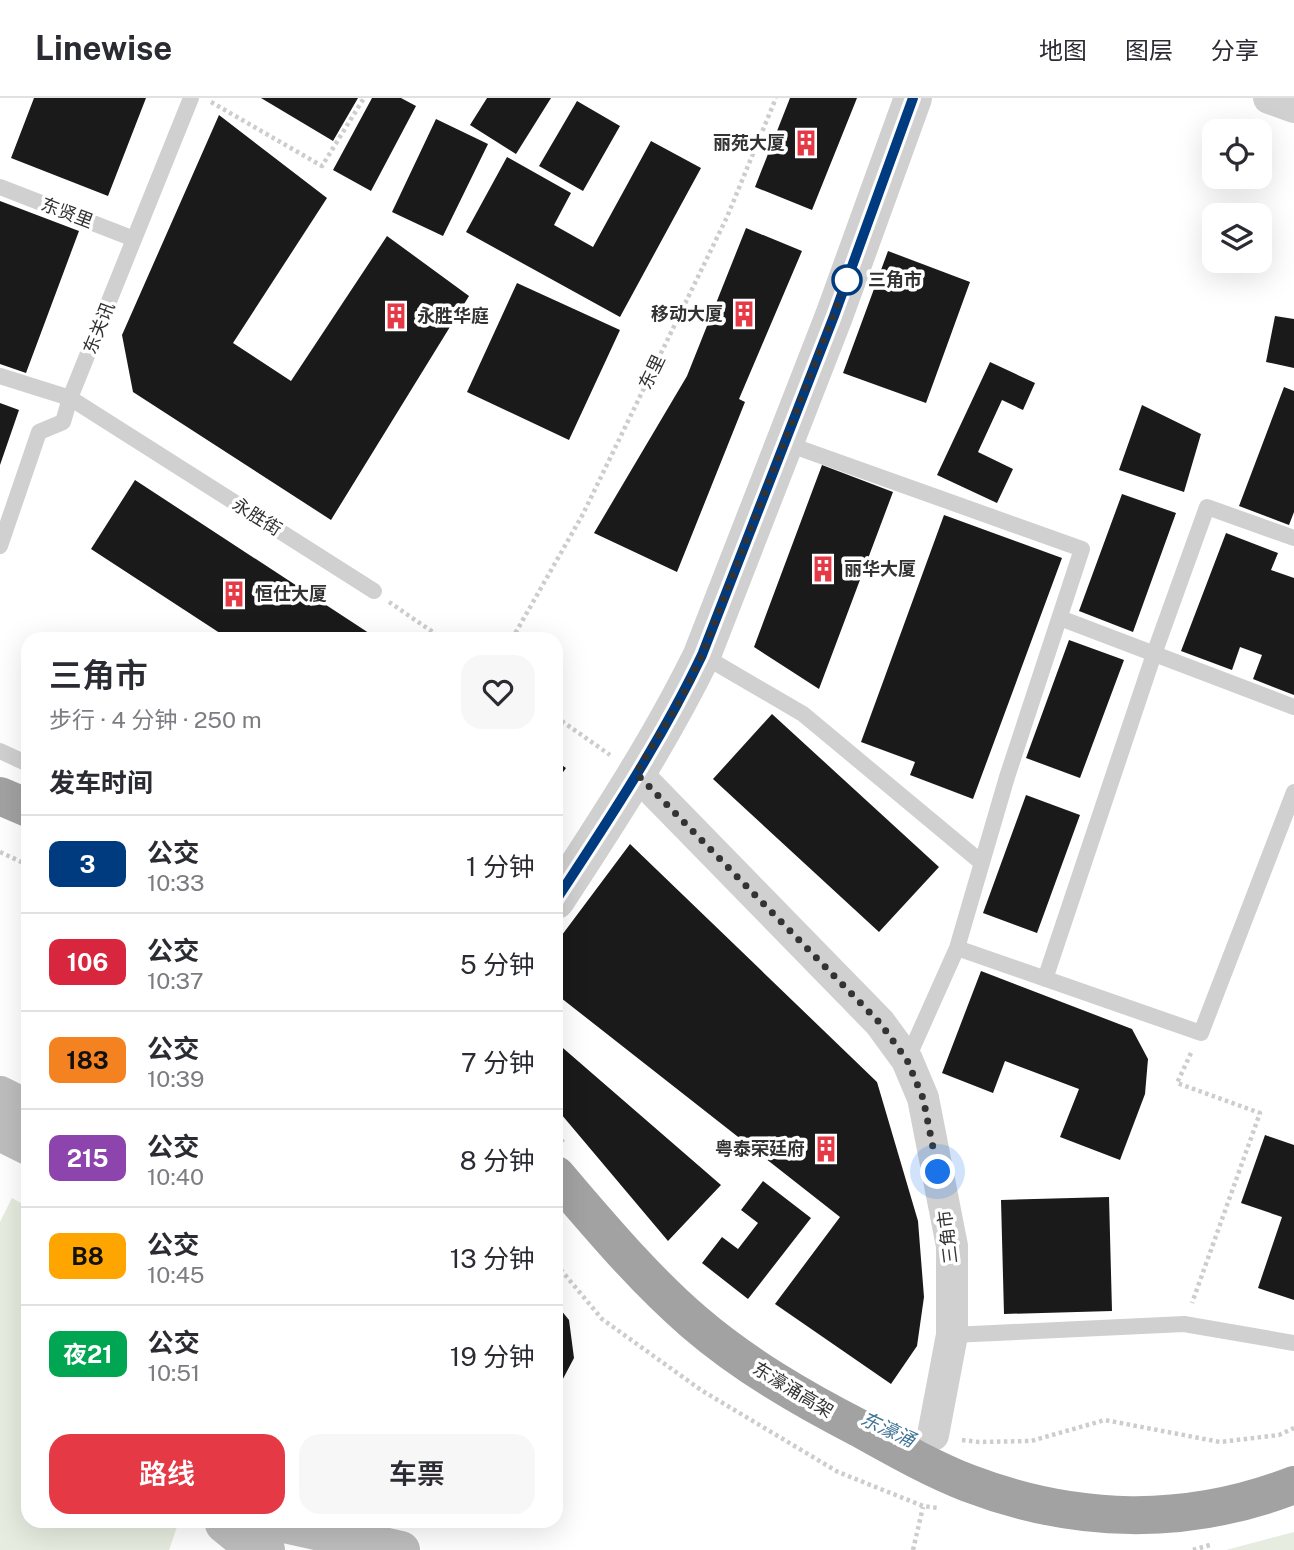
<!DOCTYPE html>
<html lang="zh">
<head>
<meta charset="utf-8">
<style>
	body { margin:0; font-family:"Public Sans","Noto Sans SC",sans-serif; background:#f7f7f7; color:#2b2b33; height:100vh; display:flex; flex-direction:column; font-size:26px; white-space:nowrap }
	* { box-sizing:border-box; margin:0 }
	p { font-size:23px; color:#7c7c81 }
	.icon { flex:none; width:38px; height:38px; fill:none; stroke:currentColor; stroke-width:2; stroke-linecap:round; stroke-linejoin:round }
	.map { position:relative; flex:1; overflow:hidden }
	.side { position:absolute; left:21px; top:534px; width:542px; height:896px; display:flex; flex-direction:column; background:#fff; border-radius:21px; box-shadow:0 7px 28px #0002 }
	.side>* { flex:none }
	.badge { padding:0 14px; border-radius:10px; font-size:24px; line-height:46px }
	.fabs { position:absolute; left:1202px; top:21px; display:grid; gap:14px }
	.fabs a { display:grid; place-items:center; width:70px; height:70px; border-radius:14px; background:#fff; box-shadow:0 7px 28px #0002; font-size:35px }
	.you { position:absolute; width:35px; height:35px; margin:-18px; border:5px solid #fff; border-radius:50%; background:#1a73e8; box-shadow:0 0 0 10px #1a73e833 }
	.map>.badge { position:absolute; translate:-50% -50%; box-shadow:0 0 0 4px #fff }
	h2 { padding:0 28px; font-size:26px; line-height:63px }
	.round { display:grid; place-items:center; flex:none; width:74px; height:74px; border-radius:21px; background:#f7f7f7 }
	.summary { display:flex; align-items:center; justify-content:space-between; height:119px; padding:0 28px }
	h1 { font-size:33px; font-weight:600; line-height:52px }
	.action { display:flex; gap:14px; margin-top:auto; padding:14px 28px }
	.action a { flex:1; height:80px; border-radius:21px; background:#e63946; color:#fff; font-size:28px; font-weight:600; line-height:80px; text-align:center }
	.action a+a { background:#f7f7f7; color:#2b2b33 }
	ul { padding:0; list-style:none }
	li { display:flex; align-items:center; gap:21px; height:98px; padding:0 28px; border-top:2px solid #e1e1e2 }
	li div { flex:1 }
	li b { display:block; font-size:26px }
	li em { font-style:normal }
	li .badge { min-width:77px; font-weight:700; text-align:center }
	header { display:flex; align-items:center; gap:42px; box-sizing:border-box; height:98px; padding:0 35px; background:#fff; border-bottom:2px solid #e1e1e2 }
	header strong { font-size:33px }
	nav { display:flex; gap:38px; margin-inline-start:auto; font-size:24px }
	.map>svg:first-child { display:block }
</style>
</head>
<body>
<header>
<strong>Linewise</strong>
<nav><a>地图</a><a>图层</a><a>分享</a></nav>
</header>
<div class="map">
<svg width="1294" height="1452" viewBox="0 0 1294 1452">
	<rect width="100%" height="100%" fill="#fff"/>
	<path fill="#e6ecdf" d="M12 1100 28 1109V1423H179L169 1452H0V1124Z
		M1294 1434V1452H1226Z"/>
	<path fill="#1a1a1a" d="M34 0H146L108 98 11 60Z
		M261 0H358L333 43Z
		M372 0H401L416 8 371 93 333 72Z
		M487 0H551L516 56 470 27Z
		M790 0H857L812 112 755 89Z
		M577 3 620 28 583 93 539 68Z
		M219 17 327 100 233 245 291 283 387 138 469 198 331 422 133 294 122 237Z
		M436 21 488 46 443 138 392 114Z
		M651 43 701 70 620 219 466 134 507 59 571 95 554 127 593 149Z
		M0 103 79 133 26 275 0 266Z
		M746 130 802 153 739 301 745 304 677 474 594 435 687 278Z
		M888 153 970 184 926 305 843 275Z
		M517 185 620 232 569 342 467 294Z
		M1275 218 1294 221V270L1266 264Z
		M990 264 1035 285 1023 312 1002 302 978 354 1013 371 997 405 937 377Z
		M1284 289 1294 293V414L1289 427 1239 408Z
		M0 305 19 312 0 367Z
		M1142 307 1201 336 1184 394 1119 372Z
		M822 367 893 394 819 591 754 549Z
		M135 382 378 541H229L91 451Z
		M1122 396 1176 415 1133 534 1079 513Z
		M944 417 1062 460 973 701 910 677 915 664 861 644Z
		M1226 435 1278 455 1271 472 1294 480V597L1253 581 1262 557 1240 549 1232 572 1181 553Z
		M1069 542 1124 562 1080 680 1026 660Z
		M772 616 939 769 879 834 713 681Z
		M556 663 566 670 556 684Z
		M1026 697 1080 717 1037 835 983 815Z
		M630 746 877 984 918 1123 924 1199 917 1248 891 1286 775 1206 840 1119 556 896V845Z
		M981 873 1132 931 1148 961 1145 996 1120 1062 1060 1039 1079 991 1005 963 993 995 942 975Z
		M556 944 721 1087 668 1143 556 1010Z
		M1265 1037 1294 1047V1202L1258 1190 1282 1119 1241 1105Z
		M763 1083 811 1120 748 1201 702 1165 722 1139 738 1151 758 1125 741 1112Z
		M1109 1099 1112 1213 1004 1216 1001 1102Z
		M556 1206 569 1222 574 1260 556 1294Z"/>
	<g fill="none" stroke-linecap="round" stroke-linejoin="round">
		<path stroke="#cdcdcd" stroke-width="4.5" stroke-dasharray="3.5 3.5" stroke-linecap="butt" d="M211 4 322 68 364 0
			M389 504 443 541
			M512 541 583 416 727 119 776 0
			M556 619 610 657
			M0 754 28 767
			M1191 955 1177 985 1260 1015 1192 1205
			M556 1037 564 1045
			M556 1166 602 1221 701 1292 838 1374 923 1408 938 1410
			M962 1342 979 1344 1031 1343 1105 1322 1220 1344 1279 1337 1294 1330
			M913 1452 923 1409
			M1193 1452 1213 1446"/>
		<path stroke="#d0d0d0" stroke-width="16" d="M0 89 134 141
			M0 278 70 300 374 493
			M785 345 1082 451 1007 679 957 850 907 962
			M0 448 39 334 63 324 70 300 191 0
			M1060 520 1294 609
			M702 557 803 616 982 765
			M0 653 28 666
			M957 850 1201 935 1294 694
			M1045 881 1154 556 1207 409 1294 440
			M952 1237 1184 1226 1294 1245"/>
		<path stroke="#d0d0d0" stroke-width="32" d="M1269 0 1294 9
			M636 675 880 925 907 962 923 1000 952 1148V1237L933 1337"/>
		<path stroke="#d0d0d0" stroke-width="38" d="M556 802C608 722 660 643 702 557L834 218 913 0"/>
		<path stroke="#bdbdbd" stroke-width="38" d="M0 997 28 1011
			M0 1034 28 1048
			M271 1423 401 1452
			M224 1426 251 1448 266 1452"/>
		<path stroke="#a2a2a2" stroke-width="38" d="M0 698 28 710"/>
		<path stroke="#a2a2a2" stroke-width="38" d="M556 1077C600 1128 643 1180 694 1224 744 1267 801 1300 859 1330 895 1350 930 1370 968 1385 1075 1426 1186 1429 1294 1387"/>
	</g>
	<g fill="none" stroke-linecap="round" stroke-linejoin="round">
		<g stroke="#fff" stroke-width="16">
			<path id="line" d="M556 802C608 723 661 643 702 557L834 218 913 0"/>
		</g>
		<use href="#line" stroke="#003b80" stroke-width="10"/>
		<path stroke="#333" stroke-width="7" stroke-dasharray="0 12.6" d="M847 182 849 177 702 557 681 601 636 675 880 925 907 962 923 1000 938 1074"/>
	</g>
	<defs>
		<g id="building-bare" transform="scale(2.1)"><path d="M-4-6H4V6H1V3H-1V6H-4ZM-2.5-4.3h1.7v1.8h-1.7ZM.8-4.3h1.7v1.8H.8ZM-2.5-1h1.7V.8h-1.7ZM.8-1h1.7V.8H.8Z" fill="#e63946" stroke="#fff" stroke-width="2.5" paint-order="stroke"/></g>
	</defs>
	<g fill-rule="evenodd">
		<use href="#building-bare" x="806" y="45"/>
		<use href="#building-bare" x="744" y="216"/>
		<use href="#building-bare" x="396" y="218"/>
		<use href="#building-bare" x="823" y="471"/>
		<use href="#building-bare" x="234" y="496"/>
		<use href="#building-bare" x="826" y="1051"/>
	</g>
	<circle fill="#fff" stroke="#003b80" stroke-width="3.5" cx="847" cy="182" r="14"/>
	<g text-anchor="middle" stroke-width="7" stroke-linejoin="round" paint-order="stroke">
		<g font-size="18" font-weight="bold" fill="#333" stroke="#fff" text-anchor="end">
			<text x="785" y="51">丽苑大厦</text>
			<text x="723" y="222">移动大厦</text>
			<text x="417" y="224" text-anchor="start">永胜华庭</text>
			<text x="844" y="477" text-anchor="start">丽华大厦</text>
			<text x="255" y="502" text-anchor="start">恒仕大厦</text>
			<text x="805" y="1057">粤泰荣廷府</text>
		</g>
		<g font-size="18" fill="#333" stroke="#fff">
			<text transform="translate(67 115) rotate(21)" y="6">东贤里</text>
			<text transform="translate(99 230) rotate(-68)" y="6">东关讯</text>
			<text transform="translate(652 274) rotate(-64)" y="6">东里</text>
			<text transform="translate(257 419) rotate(32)" y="6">永胜街</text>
			<text transform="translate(948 1139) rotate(-97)" y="6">三角市</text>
			<text transform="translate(793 1292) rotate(31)" y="6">东濠涌高架</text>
		</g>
		<g font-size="18" font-weight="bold" fill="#333" stroke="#fff" text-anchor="start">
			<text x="868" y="188">三角市</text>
		</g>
		<g font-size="19" font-style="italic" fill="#3f7597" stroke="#fff">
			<text transform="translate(888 1331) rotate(25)" y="7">东濠涌</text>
		</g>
	</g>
</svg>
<div class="fabs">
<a><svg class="icon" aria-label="locate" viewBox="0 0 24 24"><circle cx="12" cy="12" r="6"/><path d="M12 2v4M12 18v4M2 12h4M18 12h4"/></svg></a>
<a><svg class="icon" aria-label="layers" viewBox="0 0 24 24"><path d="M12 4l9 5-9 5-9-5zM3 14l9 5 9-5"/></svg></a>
</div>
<div class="you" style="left:938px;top:1074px"></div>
<section class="side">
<div class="summary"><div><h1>三角市</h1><p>步行 · 4 分钟 · 250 m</p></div><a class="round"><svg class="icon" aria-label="heart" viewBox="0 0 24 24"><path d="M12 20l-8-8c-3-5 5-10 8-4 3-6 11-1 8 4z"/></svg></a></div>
<h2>发车时间</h2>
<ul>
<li><span class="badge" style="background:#003b80;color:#fff">3</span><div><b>公交</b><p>10:33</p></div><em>1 分钟</em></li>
<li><span class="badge" style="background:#d7263d;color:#fff">106</span><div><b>公交</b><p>10:37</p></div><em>5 分钟</em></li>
<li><span class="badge" style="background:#f58220;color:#111">183</span><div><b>公交</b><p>10:39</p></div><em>7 分钟</em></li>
<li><span class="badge" style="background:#8e44ad;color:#fff">215</span><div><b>公交</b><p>10:40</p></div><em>8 分钟</em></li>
<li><span class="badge" style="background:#ffa500;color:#111">B8</span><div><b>公交</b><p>10:45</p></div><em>13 分钟</em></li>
<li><span class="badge" style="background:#00a651;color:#fff">夜21</span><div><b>公交</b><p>10:51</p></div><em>19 分钟</em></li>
</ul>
<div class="action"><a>路线</a><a>车票</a></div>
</section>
</div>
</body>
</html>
